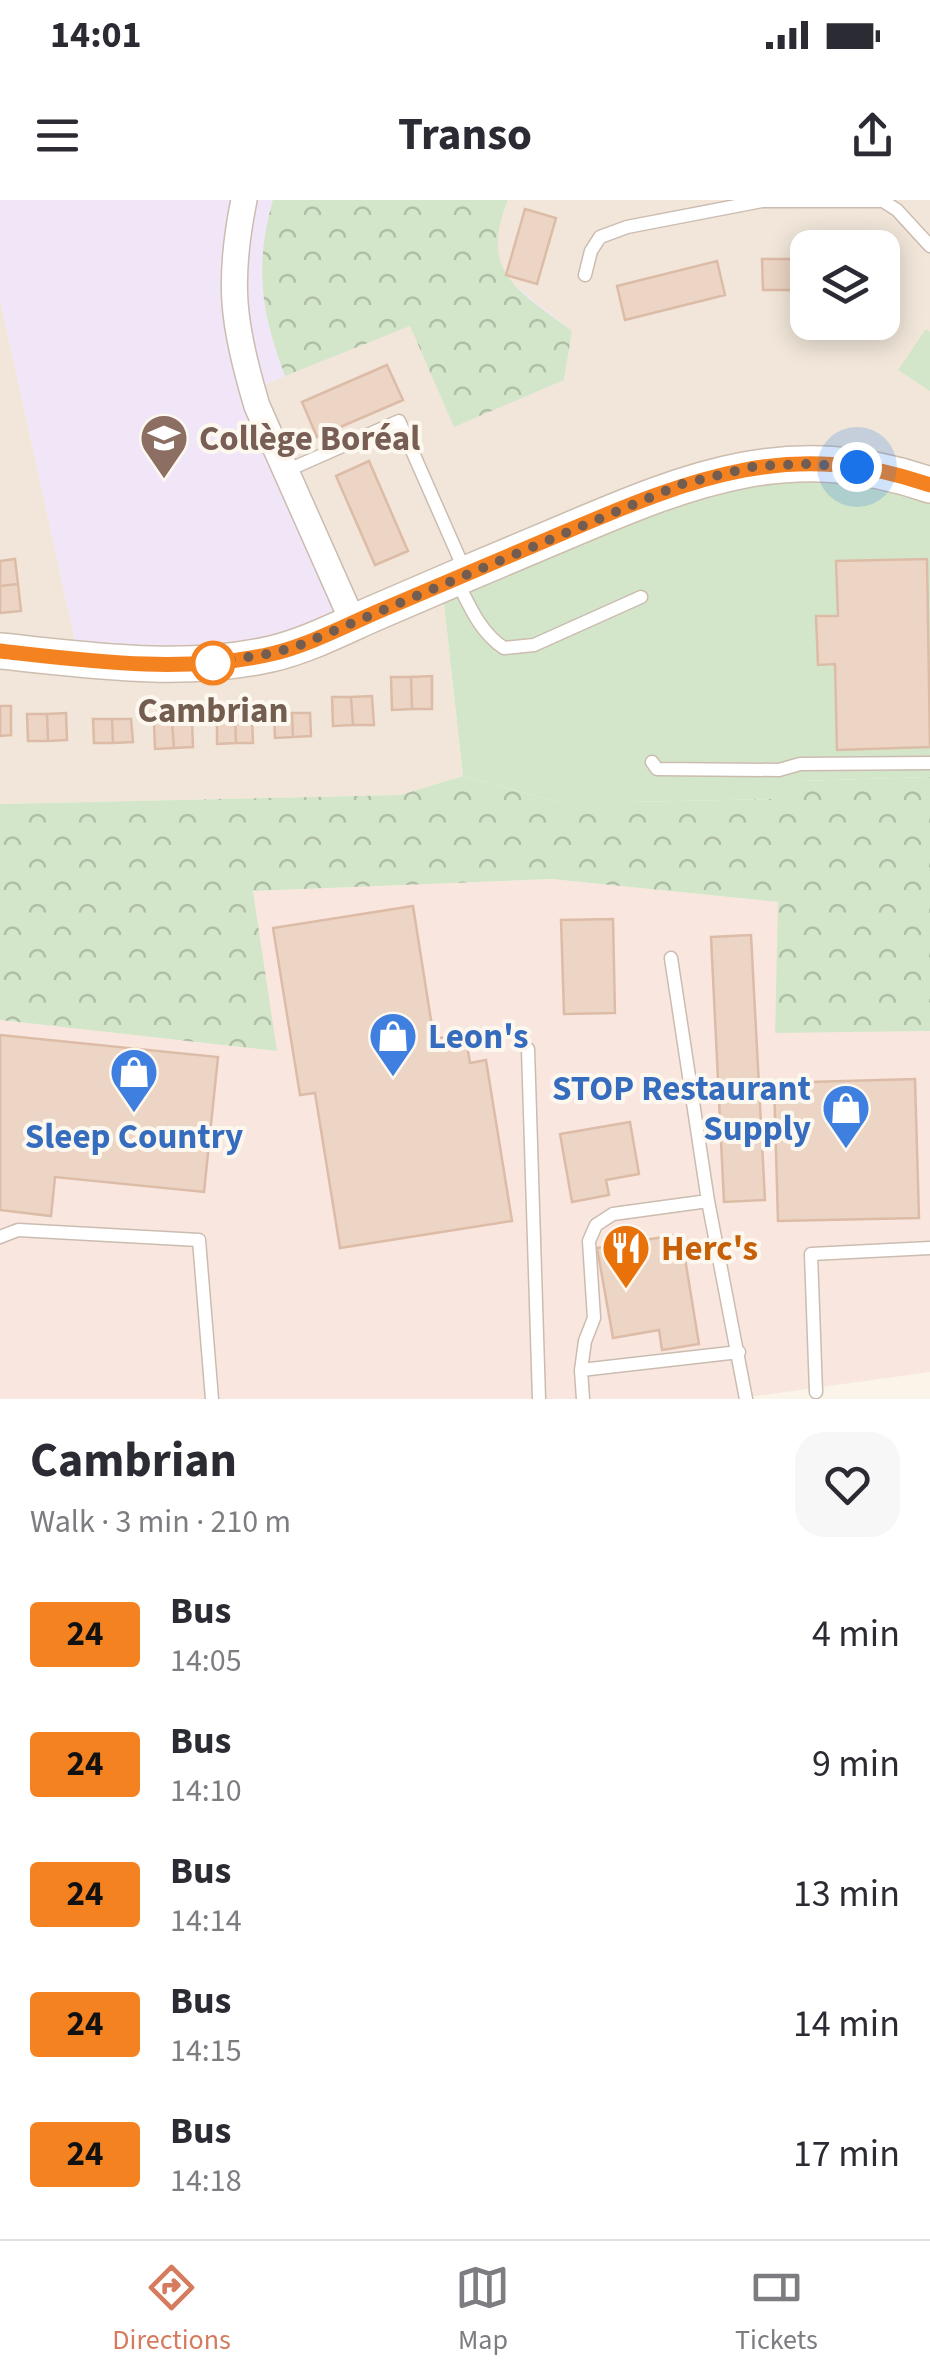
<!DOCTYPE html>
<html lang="en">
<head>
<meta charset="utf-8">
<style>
	body { margin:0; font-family:"Source Sans 3",sans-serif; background:#f7f7f7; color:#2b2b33; height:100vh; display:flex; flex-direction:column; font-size:38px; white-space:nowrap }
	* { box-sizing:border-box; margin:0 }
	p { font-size:32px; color:#7c7c81 }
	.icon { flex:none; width:55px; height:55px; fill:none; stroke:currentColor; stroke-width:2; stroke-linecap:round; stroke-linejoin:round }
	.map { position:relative; height:1199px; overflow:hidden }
	.details { display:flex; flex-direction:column; background:#fff; flex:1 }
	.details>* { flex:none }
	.badge { padding:0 20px; border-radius:8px; font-size:35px; line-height:65px }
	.buttons { position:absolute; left:790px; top:30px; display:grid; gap:20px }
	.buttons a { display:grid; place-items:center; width:110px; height:110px; border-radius:20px; background:#fff; box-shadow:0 5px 25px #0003; font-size:50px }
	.you { position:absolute; width:50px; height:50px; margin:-25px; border:8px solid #fff; border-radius:50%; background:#1a73e8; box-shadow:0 0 0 15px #1a73e833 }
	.map>.badge { position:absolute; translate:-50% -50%; box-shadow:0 0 0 5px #fff }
	.round { display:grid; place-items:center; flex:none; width:105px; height:105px; border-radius:30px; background:#f7f7f7 }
	.overview { display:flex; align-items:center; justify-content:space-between; height:170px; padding:0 30px }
	h1 { font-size:48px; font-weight:700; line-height:75px }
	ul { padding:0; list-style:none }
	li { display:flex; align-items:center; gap:30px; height:130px; padding:0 30px }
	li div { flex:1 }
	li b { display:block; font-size:38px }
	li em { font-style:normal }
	li .badge { min-width:110px; font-weight:700; text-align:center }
	.status { display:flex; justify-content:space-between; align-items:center; height:70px; padding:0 50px; background:#fff; direction:ltr }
	.status svg { height:28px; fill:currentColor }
	header { display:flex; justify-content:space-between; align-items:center; height:130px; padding:0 30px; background:#fff; font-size:45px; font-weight:700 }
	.menu { display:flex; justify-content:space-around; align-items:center; height:140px; border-top:2px solid #e1e1e2; background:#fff; font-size:28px; color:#7c7c81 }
	.menu a { display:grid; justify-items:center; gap:5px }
	.menu .active { color:#d57b5e }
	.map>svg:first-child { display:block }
</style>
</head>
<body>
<div class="status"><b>14:01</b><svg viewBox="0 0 49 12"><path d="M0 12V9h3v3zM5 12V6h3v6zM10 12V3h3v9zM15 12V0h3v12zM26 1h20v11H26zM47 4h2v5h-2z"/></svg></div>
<header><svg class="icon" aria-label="menu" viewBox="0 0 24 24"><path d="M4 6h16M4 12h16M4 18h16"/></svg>Transo<svg class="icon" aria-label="share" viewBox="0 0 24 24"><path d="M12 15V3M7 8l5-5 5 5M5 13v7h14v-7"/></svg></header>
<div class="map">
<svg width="930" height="1199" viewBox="0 0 930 1199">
	<defs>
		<pattern id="forest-crowns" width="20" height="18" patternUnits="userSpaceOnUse" patternTransform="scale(2.5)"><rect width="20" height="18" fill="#d4e6c9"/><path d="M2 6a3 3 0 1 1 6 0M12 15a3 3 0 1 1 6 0" fill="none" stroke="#b0bea6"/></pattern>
	</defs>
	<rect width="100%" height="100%" fill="#faf4e9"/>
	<path fill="#f1e6d9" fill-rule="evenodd" d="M508 0H930V287L442 386 463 576 400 595 0 604V99L79 459 250 190 411 125 564 180 572 131 507 79 498 60 496 43 499 23ZM808 48H882V122H808Z"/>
	<path fill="#f9e7df" d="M551 679 779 702 775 832 930 831V1172L734 1199H0V820L276 851 253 691Z"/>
	<path fill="#f1e6f7" d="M0 0H508L499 24 496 43 499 60 507 79 572 131 564 180 454 227 410 126 250 190 352 424 301 446 79 459 0 99Z"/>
	<path fill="#d4e6c9" d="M926 129 930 132V191L898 170Z
		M718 275 930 287V577L798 581 776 599 629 602H558L463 576 442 386Z"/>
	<path fill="url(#forest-crowns)" d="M273 0H508C478 73 519 91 572 131L564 180 454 227 410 126 285 176C261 112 254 67 273 0Z
		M463 576 558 602H629L775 599 798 581 930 577V831L775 833 778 702 551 679 253 691 277 851 0 820V604L400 595Z"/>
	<path fill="#ecd5c4" stroke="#ddbca7" stroke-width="2.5" d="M525 9 556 18 537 84 506 75Z
		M882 58H897V90H882Z
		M762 59H808V90H763Z
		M717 61 725 95 625 120 617 86Z
		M387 165 403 200 317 237 302 202Z
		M369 261 408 351 375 365 336 276Z
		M15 359 18 384 0 386V361Z
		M927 359 930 547 837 550 835 464 818 465 816 416H838L836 361Z
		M18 384 21 411 0 413V386Z
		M432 476V509H412L411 477Z
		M391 477H411L412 509 392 510Z
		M372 496 374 525H353L351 497Z
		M332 497H351L353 525 333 526Z
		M0 506H11V535L0 536Z
		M66 513 67 540 48 541 47 514Z
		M292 513H310L311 536 293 537Z
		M292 513 293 537 275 538 274 514Z
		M27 514H47L48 541H28Z
		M252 516 253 543H236L235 517Z
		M235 517 236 543 217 544V518Z
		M93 519H112L113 543H94Z
		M112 519H131L133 542 113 543Z
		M192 521 193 547 174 548 172 522Z
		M172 522 174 548 155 549 154 523Z
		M413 706 434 839 465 834 470 863 486 860 512 1021 340 1048 315 893 300 895 273 728Z
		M613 719 615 813 564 814 561 720Z
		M751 735 765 1000 724 1002 711 737Z
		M0 835 218 857 204 992 55 977 51 1016 0 1010Z
		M915 879 919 1018 778 1021 774 883Z
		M630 922 639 974 606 980 609 995 572 1002 560 934Z
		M681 1034 699 1144 662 1150 659 1130 613 1138 597 1048Z"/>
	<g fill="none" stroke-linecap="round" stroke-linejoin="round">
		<g stroke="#cbbcb0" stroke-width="15">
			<path id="lane" d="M585 75 591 51 600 37 627 27 762 1H883L897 10 930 46
				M286 271 399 221 465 371
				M457 381C470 407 480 432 504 448L534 445 641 397
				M652 562 657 569 779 570 800 564 930 563
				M671 758 708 1001 746 1199
				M528 849 539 1199
				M0 1037 18 1030 199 1040 212 1199
				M581 1170 739 1152
				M816 1192 811 1054 930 1048
				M583 1199 581 1170 585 1141 594 1118 589 1041 596 1025 613 1014 708 1001"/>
		</g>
		<g stroke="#cbbcb0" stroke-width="28">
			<path id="street" d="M244 0C227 83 233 126 257 206L353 422"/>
		</g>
		<g stroke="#cdbdae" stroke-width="38">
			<path id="secondary" d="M0 451C89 460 183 474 271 454 310 445 348 424 384 409 444 383 505 357 565 332 692 278 792 237 930 285"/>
		</g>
		<use href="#lane" stroke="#fff" stroke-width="12"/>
		<use href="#street" stroke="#fff" stroke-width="25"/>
		<use href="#secondary" stroke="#fff" stroke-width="35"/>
	</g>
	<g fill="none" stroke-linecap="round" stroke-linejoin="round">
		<g stroke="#fff" stroke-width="22">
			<path id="line" d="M0 451C89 461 183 474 271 454 310 445 348 424 384 409 444 383 505 358 565 332 692 278 792 237 930 285"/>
		</g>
		<use href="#line" stroke="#f58220" stroke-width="15"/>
		<path stroke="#725d50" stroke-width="10" stroke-dasharray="0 18" d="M213 463 204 464 274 453 300 445 682 284 756 266 805 264 857 267"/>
	</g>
	<defs>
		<g id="university-pin" transform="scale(2.5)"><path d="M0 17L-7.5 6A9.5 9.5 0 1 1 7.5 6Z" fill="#8d6e63" stroke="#fdf8ef"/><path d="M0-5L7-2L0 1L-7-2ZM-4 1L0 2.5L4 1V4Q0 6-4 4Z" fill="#fff"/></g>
		<g id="shop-pin" transform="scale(2.5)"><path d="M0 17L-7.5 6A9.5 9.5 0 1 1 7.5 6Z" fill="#3f7fe0" stroke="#fdf8ef"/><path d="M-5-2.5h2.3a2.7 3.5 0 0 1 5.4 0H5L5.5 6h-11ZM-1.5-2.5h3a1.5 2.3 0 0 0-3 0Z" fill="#fff"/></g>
		<g id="restaurant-pin" transform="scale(2.5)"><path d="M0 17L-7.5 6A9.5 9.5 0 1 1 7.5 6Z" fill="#e8710a" stroke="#fdf8ef"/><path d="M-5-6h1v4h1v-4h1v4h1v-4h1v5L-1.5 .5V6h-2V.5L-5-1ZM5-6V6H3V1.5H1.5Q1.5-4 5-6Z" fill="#fff"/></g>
	</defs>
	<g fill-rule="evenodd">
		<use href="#university-pin" x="164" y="238"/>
		<use href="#shop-pin" x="393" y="836"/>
		<use href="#shop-pin" x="134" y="872"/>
		<use href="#shop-pin" x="846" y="908"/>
		<use href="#restaurant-pin" x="626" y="1048"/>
	</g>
	<circle fill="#fff" stroke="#f58220" stroke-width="5" cx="213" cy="463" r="20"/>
	<g text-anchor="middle" stroke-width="8" stroke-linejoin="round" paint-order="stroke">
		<g font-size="35" font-weight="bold" fill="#785e54" stroke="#fdf8ef" text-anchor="start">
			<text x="199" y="250">Collège Boréal</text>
		</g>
		<g font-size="35" font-weight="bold" fill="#725d50" stroke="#fdf8ef">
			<text x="213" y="522">Cambrian</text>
		</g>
		<g font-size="35" font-weight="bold" fill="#366cbe" stroke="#fdf8ef" text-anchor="start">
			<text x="428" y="848">Leon's</text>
			<text x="811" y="900" text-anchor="end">STOP Restaurant<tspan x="811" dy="40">Supply</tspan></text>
			<text x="134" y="948" text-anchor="middle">Sleep Country</text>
		</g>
		<g font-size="35" font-weight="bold" fill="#c56008" stroke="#fdf8ef" text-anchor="start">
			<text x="661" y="1060">Herc's</text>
		</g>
	</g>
</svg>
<div class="buttons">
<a><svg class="icon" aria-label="layers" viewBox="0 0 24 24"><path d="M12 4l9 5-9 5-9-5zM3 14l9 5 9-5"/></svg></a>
</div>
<div class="you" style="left:857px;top:267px"></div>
</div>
<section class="details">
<div class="overview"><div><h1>Cambrian</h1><p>Walk · 3 min · 210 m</p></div><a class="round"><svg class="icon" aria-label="heart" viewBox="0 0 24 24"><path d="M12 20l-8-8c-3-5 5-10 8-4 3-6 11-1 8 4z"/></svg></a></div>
<ul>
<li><span class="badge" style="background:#f58220;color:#111">24</span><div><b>Bus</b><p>14:05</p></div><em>4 min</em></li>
<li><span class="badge" style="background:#f58220;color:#111">24</span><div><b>Bus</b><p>14:10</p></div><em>9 min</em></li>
<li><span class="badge" style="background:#f58220;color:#111">24</span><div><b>Bus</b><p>14:14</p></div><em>13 min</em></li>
<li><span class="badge" style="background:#f58220;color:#111">24</span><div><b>Bus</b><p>14:15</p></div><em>14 min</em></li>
<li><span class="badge" style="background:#f58220;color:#111">24</span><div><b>Bus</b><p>14:18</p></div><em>17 min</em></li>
</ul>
</section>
<nav class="menu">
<a class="active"><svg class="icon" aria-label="directions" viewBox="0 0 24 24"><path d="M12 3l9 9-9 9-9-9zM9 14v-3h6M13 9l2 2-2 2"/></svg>Directions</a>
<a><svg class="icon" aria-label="map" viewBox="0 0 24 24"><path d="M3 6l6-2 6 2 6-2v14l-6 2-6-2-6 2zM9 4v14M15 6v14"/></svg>Map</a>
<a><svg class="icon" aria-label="tickets" viewBox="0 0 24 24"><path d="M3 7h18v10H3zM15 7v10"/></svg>Tickets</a>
</nav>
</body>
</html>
